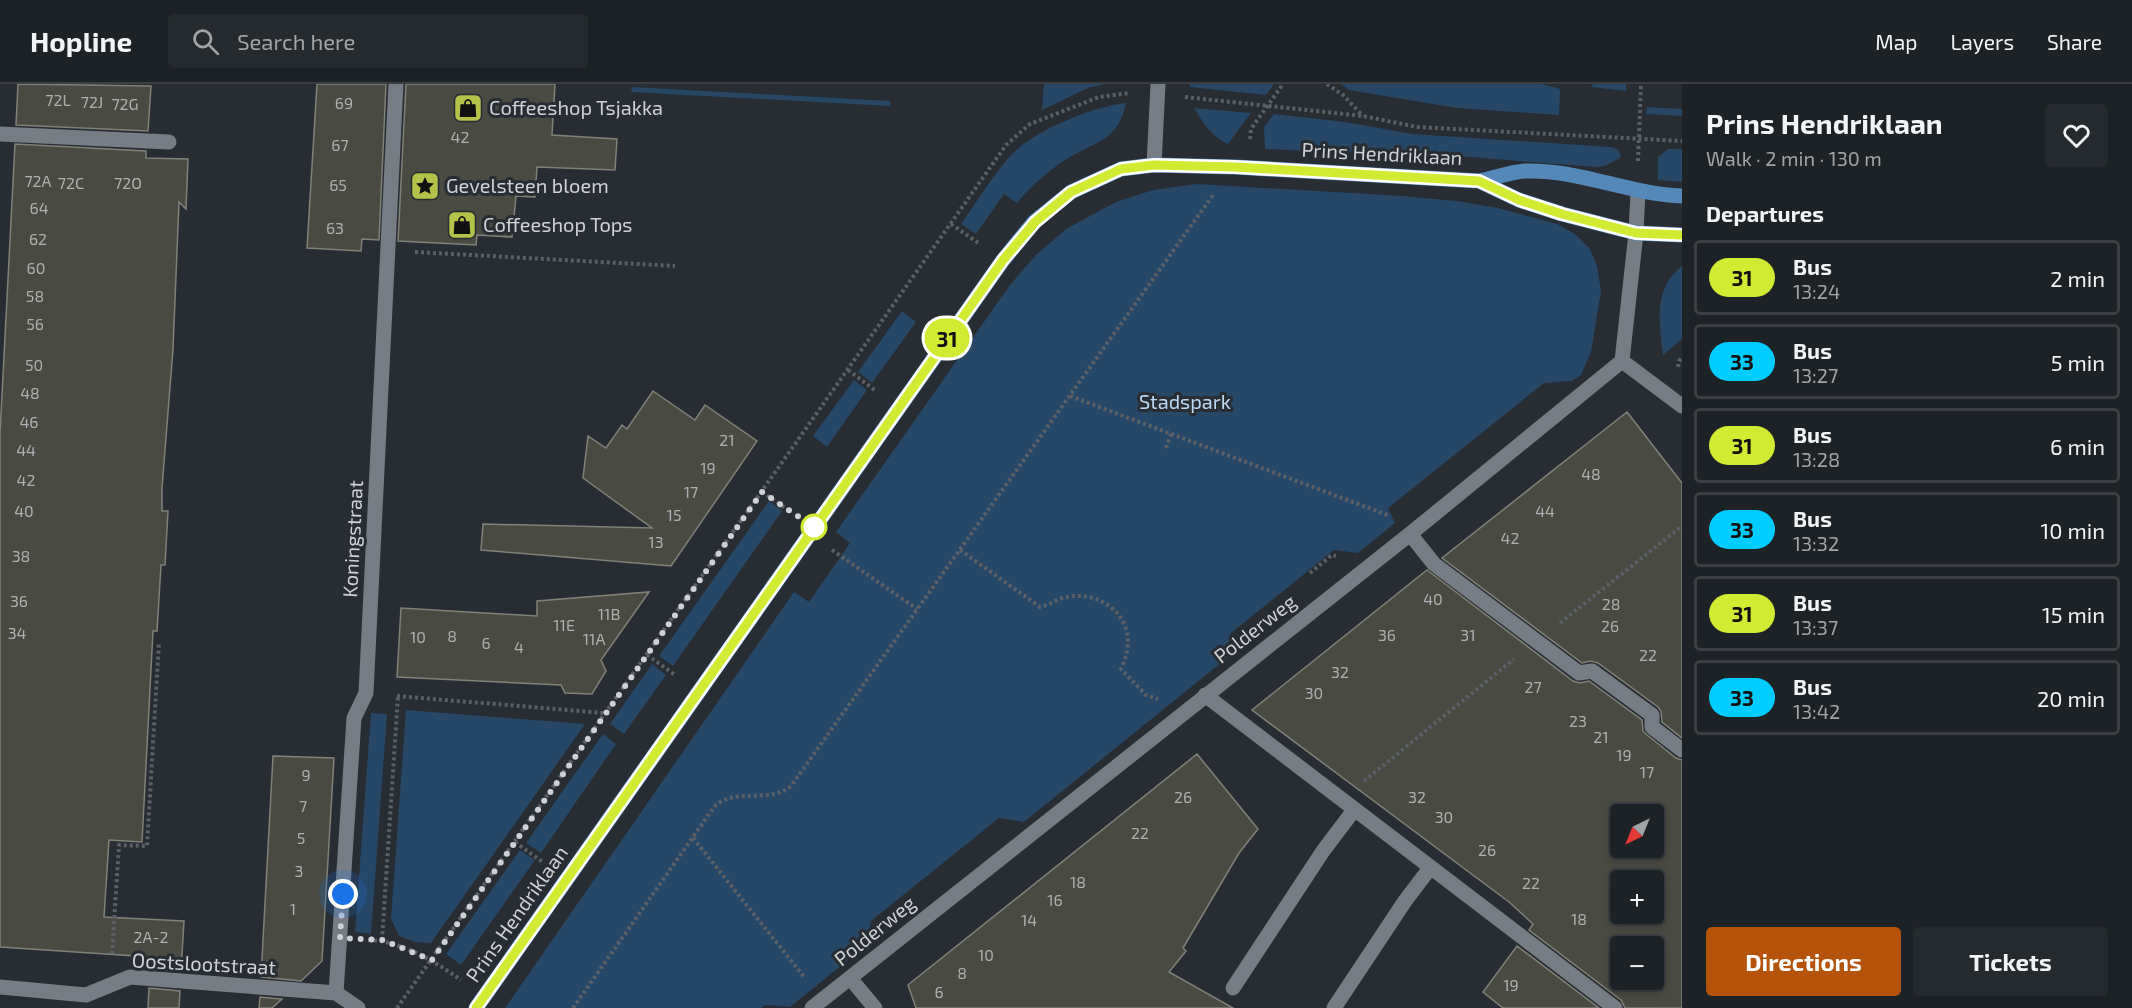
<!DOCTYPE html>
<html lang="en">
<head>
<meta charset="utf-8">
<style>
	body { margin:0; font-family:"Exo 2",sans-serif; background:#252a2e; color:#f1f3f6; height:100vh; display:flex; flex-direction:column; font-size:22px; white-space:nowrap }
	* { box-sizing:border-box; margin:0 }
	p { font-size:20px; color:#a0a4a7 }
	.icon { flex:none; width:33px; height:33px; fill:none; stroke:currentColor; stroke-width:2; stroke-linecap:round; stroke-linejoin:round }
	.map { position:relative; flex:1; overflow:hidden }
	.details { display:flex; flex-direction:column; background:#1d2226; width:450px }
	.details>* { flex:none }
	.badge { padding:0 12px; border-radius:20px; font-size:21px; line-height:39px }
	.needle { width:39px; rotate:223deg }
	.buttons { position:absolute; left:1610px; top:720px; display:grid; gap:12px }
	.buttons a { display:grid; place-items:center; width:54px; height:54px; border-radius:6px; background:#1d2226; box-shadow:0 3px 9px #0003,0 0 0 2px #3b3f43; font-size:30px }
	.you { position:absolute; width:30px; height:30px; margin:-15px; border:4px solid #fff; border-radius:50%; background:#1a73e8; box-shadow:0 0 0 9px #1a73e833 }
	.map>.badge { position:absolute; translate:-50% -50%; box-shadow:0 0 0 3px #fff }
	h2 { padding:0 24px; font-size:22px; line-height:54px }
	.round { display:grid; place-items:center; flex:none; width:63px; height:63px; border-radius:6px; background:#252a2e }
	.summary { display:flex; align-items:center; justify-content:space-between; height:102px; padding:0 24px }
	h1 { font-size:28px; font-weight:700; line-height:45px }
	.button { display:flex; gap:12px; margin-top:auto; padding:12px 24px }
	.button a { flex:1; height:69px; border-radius:6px; background:#b45309; color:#fff; font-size:24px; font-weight:700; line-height:69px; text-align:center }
	.button a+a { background:#252a2e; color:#f1f3f6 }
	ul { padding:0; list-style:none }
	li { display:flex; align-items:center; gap:18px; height:75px; margin:0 12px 9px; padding:0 12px; border:3px solid #3b3f43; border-radius:6px }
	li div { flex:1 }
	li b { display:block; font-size:22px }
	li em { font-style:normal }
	li .badge { min-width:66px; font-weight:700; text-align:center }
	header { display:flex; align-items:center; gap:36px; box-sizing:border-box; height:84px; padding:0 30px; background:#1d2226; border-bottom:2px solid #3b3f43 }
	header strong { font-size:28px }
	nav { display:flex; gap:33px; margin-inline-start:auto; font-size:21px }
	.search { width:420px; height:54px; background:#252a2e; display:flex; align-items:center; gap:15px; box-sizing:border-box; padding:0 21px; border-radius:6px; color:#a0a4a7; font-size:22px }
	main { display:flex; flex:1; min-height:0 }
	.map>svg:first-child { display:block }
</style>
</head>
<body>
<header>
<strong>Hopline</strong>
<div class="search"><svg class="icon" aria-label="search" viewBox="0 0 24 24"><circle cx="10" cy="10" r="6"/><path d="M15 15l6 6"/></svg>Search here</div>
<nav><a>Map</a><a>Layers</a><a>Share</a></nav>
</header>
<main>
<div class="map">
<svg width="1682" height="924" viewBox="0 0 1682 924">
	<rect width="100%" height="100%" fill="#272d33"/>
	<path fill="#274767" d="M1044 0H1105L1088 4 1042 26Z
		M1190 0H1274L1266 11 1190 3Z
		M1341 0H1542L1560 5 1559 31 1457 24 1349 6Z
		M1593 0H1626V7L1591 3Z
		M632 3 890 17V22L631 8Z
		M1126 19C1119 57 1094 58 1065 76 1047 88 1031 102 1017 119L1004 110 976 150 961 140C977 117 992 93 1010 72 1034 46 1092 23 1126 19Z
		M1647 23 1682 25V32L1646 30Z
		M1194 24 1251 29 1228 60C1213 54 1202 38 1194 24Z
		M1274 30 1345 38 1412 50 1611 63 1617 65 1621 71 1620 74 1605 82 1596 83 1471 73 1265 65 1264 43Z
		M1668 65H1682V98L1658 96V73Z
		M1197 100 1402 112 1457 117 1498 124 1557 140 1575 150 1590 165 1597 182 1601 207 1591 268 1581 291 1572 297 1544 299 1388 424 1395 439 1358 469 1334 466 1230 550 1227 574 1024 738 999 734 871 837 868 860 790 923 765 921 761 924H505L794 508 809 518 850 459 836 448 1010 201 1036 171 1066 145 1116 118 1153 106Z
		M1682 182V255L1663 271C1659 238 1653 205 1682 182Z
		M902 227 916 238 872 299 858 288Z
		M854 296 867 306 827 363 813 352Z
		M769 417 782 427 673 582 659 572Z
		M652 580 666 591 624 650 610 640Z
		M406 626 585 640 431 859 415 858 399 852 391 835Z
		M371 629 387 630 371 850 355 848Z
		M603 650 616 660 541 769 526 759Z
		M520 766 535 776 461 881 446 870Z"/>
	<path fill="#494a42" stroke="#808178" stroke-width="1.5" fill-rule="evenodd" d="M18 0 151 2 148 47 16 41Z
		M317 0H386L379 156 362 155 361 167 307 164Z
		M406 0H555L552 51 617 55 615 86 537 83 535 113 516 112 512 153 477 151 476 161 398 157Z
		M15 60 146 67V74L188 75 186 125 179 118 173 265 162 404V427H168L165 481H161L157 547H153L142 758 109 756 104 833 184 837 181 887 150 885 151 873 0 863V349Z
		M653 307 695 336 705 321 757 357 671 482 481 466 483 440 652 444 583 394 588 352 606 364 622 341 627 345Z
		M1627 328 1682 399V654L1662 638 1661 627 1658 623 1598 579 1591 577 1582 579 1442 474Z
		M1427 486 1573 597 1580 599 1589 597 1642 636 1643 647 1646 650 1676 674 1682 676V924H1625L1621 916 1529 846 1533 840 1509 818 1252 626ZM1620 730H1653V764H1620ZM1620 796H1653V830H1620ZM1620 862H1653V896H1620Z
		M649 508 601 576 606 587 592 610 565 609 561 601 397 593 401 524 537 532V517Z
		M1197 670 1258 745 1239 769 1183 864 1186 867 1169 888 1233 924H916L908 901Z
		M273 672 334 674 322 877 301 897 261 893Z
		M1517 862 1599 924H1503L1483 908Z
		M149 904 180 907 179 924H148Z
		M260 913 282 915 272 924H259Z"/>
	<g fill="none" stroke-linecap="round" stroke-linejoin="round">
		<path stroke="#5a6065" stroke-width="4" stroke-dasharray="3 3" stroke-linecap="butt" d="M1327 0 1343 11 1363 32
			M1185 13 1363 32 1417 43 1682 57
			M1250 55 1251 45 1283 0
			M1638 77 1641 0
			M951 140 980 160
			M415 168 675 182
			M1678 283 1679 277 1682 274
			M848 286 876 307
			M1070 312 1390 432
			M1166 364 1171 350
			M762 408 791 428
			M832 466 917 525
			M960 466 1040 523C1050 521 1057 514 1067 513 1096 507 1127 526 1128 557 1128 567 1125 576 1121 585L1146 611 1158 615
			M1310 489 1332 471 1336 472
			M1560 539 1682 442
			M647 571 675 591
			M397 612 604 629
			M1364 697 1514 575
			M693 754 805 894
			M515 758 544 779
			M368 856C402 857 434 877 461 896
			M382 856 398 612
			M112 870 119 761 147 762 159 558
			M397 924 1006 61 1030 40 1099 13 1130 9
			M573 924 714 723C735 702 769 721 791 702L1213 111"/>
		<path stroke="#767d84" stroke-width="15" d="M0 50 169 58
			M1154 81 1158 0
			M1622 277 1682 322
			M1410 450 1434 480 1579 589 1592 587 1652 631V643L1682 666
			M1205 611 1615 924
			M850 894 875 924
			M0 903 86 911 130 893 336 909 358 924
			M1233 904 1323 767 1354 726
			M336 909 354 634 366 609 396 0
			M812 924 1410 450 1622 277 1636 149 1638 107
			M1334 924 1405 817 1430 784"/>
		<path stroke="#5388b9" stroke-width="15" d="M1479 97C1494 94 1510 88 1525 87 1578 85 1629 110 1682 112
			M476 924 1003 176 1034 138 1071 108 1121 85 1154 81 1235 83 1479 97 1519 116 1562 130 1636 149 1682 151"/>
	</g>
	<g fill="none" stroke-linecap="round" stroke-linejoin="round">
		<g stroke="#fff" stroke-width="14">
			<path id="line" d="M476 924 1003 176 1035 138 1071 108 1121 85 1154 81 1235 83 1479 97 1519 116 1562 130 1636 149 1682 151"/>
		</g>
		<use href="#line" stroke="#d1ea32" stroke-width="9"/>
		<path stroke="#ced2d5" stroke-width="6" stroke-dasharray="0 10.8" d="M343 810 340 854 382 856 432 876 762 408 814 443"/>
	</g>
	<defs>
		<g id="shop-square" transform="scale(1.5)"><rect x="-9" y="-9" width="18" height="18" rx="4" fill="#b5c249" stroke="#272d33"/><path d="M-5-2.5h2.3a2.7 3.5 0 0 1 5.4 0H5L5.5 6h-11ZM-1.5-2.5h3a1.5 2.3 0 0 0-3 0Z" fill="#111"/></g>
		<g id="sight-square" transform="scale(1.5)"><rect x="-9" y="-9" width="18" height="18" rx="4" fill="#b5c249" stroke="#272d33"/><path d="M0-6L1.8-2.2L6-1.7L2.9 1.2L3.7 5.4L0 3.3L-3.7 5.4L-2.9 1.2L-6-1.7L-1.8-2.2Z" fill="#111"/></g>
	</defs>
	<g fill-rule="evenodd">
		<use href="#shop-square" x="468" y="24"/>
		<use href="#sight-square" x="425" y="102"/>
		<use href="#shop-square" x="462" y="141"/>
	</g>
	<circle fill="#fff" stroke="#d1ea32" stroke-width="3" cx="814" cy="443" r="12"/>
	<g text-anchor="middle" stroke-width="6" stroke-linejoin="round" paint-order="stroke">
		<g font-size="16" fill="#adb0b0">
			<text x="58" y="22">72L</text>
			<text x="92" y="24">72J</text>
			<text x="344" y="25">69</text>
			<text x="125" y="26">72G</text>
			<text x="460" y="59">42</text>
			<text x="340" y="67">67</text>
			<text x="38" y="103">72A</text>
			<text x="71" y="105">72C</text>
			<text x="128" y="105">72O</text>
			<text x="338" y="107">65</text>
			<text x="39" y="130">64</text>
			<text x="335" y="150">63</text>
			<text x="38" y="161">62</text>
			<text x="36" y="190">60</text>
			<text x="35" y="218">58</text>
			<text x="35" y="246">56</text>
			<text x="34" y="287">50</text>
			<text x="30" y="315">48</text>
			<text x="29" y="344">46</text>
			<text x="727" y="362">21</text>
			<text x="26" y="372">44</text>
			<text x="708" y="390">19</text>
			<text x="1591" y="396">48</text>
			<text x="26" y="402">42</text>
			<text x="691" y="414">17</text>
			<text x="24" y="433">40</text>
			<text x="1545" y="433">44</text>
			<text x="674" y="437">15</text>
			<text x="1510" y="460">42</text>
			<text x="656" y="464">13</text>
			<text x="21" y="478">38</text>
			<text x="1433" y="521">40</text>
			<text x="19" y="523">36</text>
			<text x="1611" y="526">28</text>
			<text x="609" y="536">11B</text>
			<text x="564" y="547">11E</text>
			<text x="1610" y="548">26</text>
			<text x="17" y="555">34</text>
			<text x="1387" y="557">36</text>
			<text x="1468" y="557">31</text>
			<text x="452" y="558">8</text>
			<text x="418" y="559">10</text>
			<text x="594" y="561">11A</text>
			<text x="486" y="565">6</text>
			<text x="519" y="569">4</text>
			<text x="1648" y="577">22</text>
			<text x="1340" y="594">32</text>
			<text x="1533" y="609">27</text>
			<text x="1314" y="615">30</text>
			<text x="1578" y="643">23</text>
			<text x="1601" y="659">21</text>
			<text x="1624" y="677">19</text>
			<text x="1647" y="694">17</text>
			<text x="306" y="697">9</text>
			<text x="1183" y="719">26</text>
			<text x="1417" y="719">32</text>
			<text x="303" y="728">7</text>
			<text x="1444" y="739">30</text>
			<text x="1140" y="755">22</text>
			<text x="301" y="760">5</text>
			<text x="1487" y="772">26</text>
			<text x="299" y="793">3</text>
			<text x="1078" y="804">18</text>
			<text x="1531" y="805">22</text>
			<text x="1055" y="822">16</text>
			<text x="293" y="831">1</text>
			<text x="1579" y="841">18</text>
			<text x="1029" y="842">14</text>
			<text x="151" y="859">2A-2</text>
			<text x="986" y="877">10</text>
			<text x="962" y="895">8</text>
			<text x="1511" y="907">19</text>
			<text x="939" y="914">6</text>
		</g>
		<g font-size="20" fill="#ced2d5" stroke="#272d33" text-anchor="start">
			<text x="489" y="31">Coffeeshop Tsjakka</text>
			<text x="446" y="109">Gevelsteen bloem</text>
			<text x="483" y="148">Coffeeshop Tops</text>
		</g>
		<g font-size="20" fill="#ced2d5" stroke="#272d33">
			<text transform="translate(1382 70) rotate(3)" y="7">Prins Hendriklaan</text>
			<text transform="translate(353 455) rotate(-87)" y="7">Koningstraat</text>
			<text transform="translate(1255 545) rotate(-38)" y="7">Polderweg</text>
			<text transform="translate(517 830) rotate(-55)" y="7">Prins Hendriklaan</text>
			<text transform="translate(875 847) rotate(-39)" y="7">Polderweg</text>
			<text transform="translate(204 880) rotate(3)" y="7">Oostslootstraat</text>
		</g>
		<g font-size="20" fill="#bcd9f6" stroke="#272d33">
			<text x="1185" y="325">Stadspark</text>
		</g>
	</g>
</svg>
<div class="buttons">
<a><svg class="needle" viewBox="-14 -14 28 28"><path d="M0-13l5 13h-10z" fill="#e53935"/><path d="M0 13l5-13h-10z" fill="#a0a4a7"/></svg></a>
<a>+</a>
<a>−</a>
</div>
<div class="you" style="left:343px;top:810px"></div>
<b class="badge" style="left:947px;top:254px;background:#d1ea32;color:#111">31</b>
</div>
<section class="details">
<div class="summary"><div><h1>Prins Hendriklaan</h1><p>Walk · 2 min · 130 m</p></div><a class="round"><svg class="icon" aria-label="heart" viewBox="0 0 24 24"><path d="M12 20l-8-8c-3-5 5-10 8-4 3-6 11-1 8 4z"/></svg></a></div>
<h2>Departures</h2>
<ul>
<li><span class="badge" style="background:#d1ea32;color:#111">31</span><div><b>Bus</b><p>13:24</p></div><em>2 min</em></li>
<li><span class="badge" style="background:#0cf;color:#111">33</span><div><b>Bus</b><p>13:27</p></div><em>5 min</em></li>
<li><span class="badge" style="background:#d1ea32;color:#111">31</span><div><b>Bus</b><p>13:28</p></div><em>6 min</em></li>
<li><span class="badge" style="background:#0cf;color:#111">33</span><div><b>Bus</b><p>13:32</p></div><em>10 min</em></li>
<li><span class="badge" style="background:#d1ea32;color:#111">31</span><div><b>Bus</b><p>13:37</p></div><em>15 min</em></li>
<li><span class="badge" style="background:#0cf;color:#111">33</span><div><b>Bus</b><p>13:42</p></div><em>20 min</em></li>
</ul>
<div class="button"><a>Directions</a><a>Tickets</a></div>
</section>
</main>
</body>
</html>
